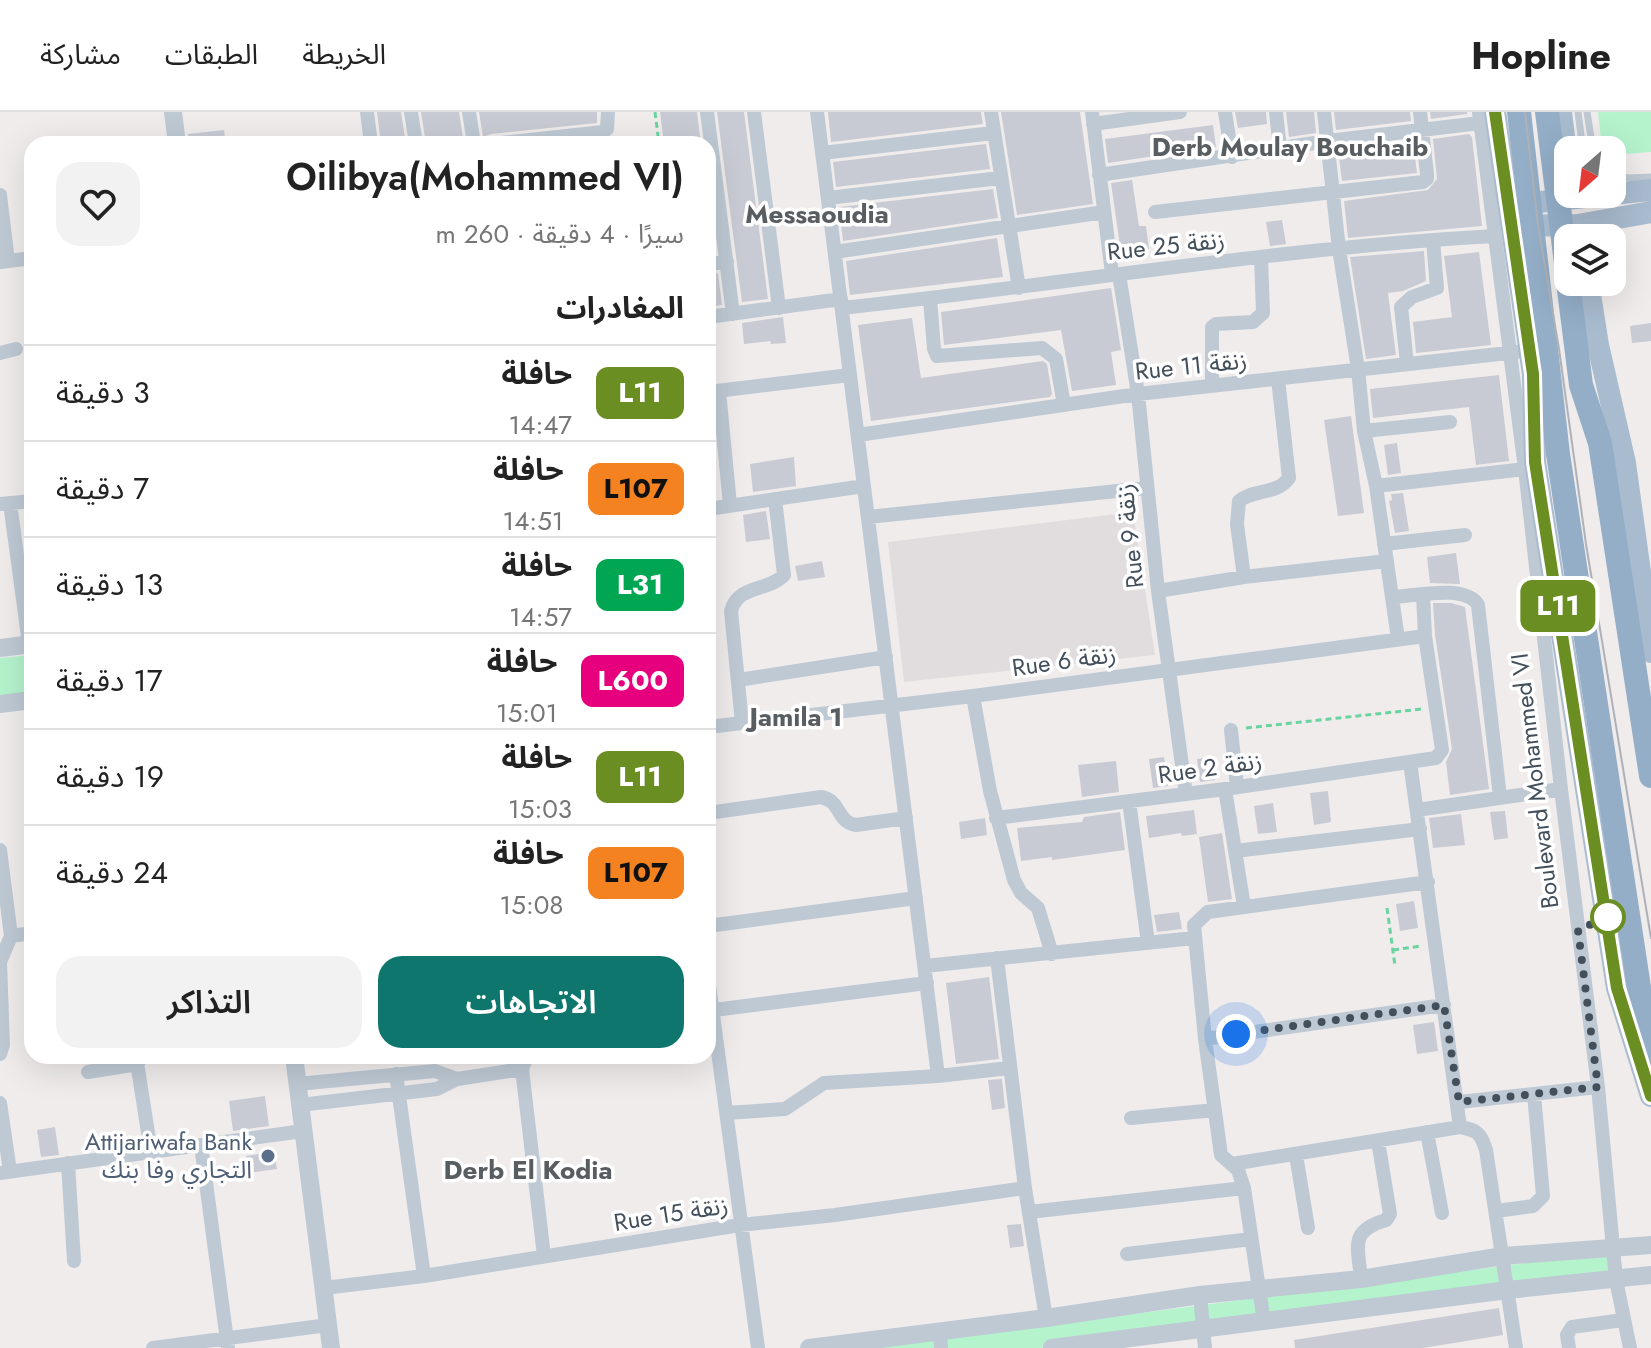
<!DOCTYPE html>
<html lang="ar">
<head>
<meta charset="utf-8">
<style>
	body { margin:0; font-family:Jost,"Noto Sans Arabic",sans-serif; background:#f2f2f2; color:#222; direction:rtl; height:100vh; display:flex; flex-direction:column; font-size:30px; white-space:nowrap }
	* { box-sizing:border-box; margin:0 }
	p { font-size:26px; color:#767676 }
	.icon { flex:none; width:44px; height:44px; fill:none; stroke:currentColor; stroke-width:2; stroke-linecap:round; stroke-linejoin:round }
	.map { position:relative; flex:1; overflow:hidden; direction:ltr }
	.details { position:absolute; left:24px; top:24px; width:692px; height:928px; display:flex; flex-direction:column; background:#fff; border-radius:24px; box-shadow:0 8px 32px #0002; direction:rtl }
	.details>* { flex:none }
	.badge { padding:0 16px; border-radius:12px; font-size:28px; line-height:52px }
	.needle { width:52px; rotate:208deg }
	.tools { position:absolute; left:1554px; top:24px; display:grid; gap:16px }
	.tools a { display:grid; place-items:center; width:72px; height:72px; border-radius:16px; background:#fff; box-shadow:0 8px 32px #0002; font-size:40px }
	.you { position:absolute; width:40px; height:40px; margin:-20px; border:6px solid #fff; border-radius:50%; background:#1a73e8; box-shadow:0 0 0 12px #1a73e833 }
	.map>.badge { position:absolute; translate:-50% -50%; box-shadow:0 0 0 4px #fff }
	h2 { padding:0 32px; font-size:30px; line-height:72px }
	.round { display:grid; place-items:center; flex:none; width:84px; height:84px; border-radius:24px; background:#f2f2f2 }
	.headline { display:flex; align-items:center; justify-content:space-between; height:136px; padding:0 32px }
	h1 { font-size:38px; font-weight:600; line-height:60px }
	.button { display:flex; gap:16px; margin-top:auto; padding:16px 32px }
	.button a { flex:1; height:92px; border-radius:24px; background:#0f766e; color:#fff; font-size:32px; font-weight:600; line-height:92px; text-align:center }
	.button a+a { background:#f2f2f2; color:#222 }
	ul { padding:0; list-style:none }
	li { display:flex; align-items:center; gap:24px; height:96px; padding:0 32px; border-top:2px solid #e0e0e0 }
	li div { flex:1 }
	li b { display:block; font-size:30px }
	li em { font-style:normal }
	li .badge { min-width:88px; font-weight:700; text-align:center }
	header { display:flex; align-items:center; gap:48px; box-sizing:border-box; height:112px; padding:0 40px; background:#fff; border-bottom:2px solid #e0e0e0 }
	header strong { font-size:38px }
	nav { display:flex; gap:44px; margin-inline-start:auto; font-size:28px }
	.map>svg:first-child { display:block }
</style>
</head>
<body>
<header>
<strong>Hopline</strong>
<nav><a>الخريطة</a><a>الطبقات</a><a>مشاركة</a></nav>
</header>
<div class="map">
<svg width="1651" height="1236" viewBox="0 0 1651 1236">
	<rect width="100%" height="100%" fill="#f0ecec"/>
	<path fill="#e1ddde" d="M1133 400 1155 543 904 570 888 430Z"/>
	<path fill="#b5f3cd" d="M1598 0H1651V40L1612 43V38H1602Z
		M32 543V583L0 587V546Z
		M1619 1139 1623 1159 1039 1236H872Z"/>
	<path fill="#c8cbd3" d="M377 0H401L406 32H381Z
		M421 0H459L464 32H426Z
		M479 0H597V11L491 22 483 25Z
		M660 0H697L701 32H664Z
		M717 0H744L768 187 742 190Z
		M828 0H981L983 12 831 30Z
		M1001 0H1080L1093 92 1017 103Z
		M1235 0H1266L1267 12 1238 16Z
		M1286 0H1314L1316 21 1289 25Z
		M1334 0H1410L1411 9 1336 18Z
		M1430 0H1467V2L1431 7Z
		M1213 13 1216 35 1108 51 1105 27Z
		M224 18 226 32H189L188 22Z
		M1469 22 1472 25 1482 114 1348 126 1344 89 1428 78 1437 67 1433 27Z
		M1413 29 1417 61 1342 69 1338 38Z
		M986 32 990 57 836 75 833 50Z
		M1132 68 1139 114H1146L1149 137 1121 141 1111 71Z
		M993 77 998 106 843 129 839 95Z
		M708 86 715 141 708 142Z
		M1282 108 1286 132 1270 134 1266 110Z
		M997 126 1003 165 850 183 846 149Z
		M1424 139 1426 169 1403 179 1388 181 1396 243 1366 247 1350 145Z
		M1479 140 1491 233 1416 241 1413 210 1452 205 1444 144Z
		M718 161 722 193 708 195V162Z
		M1111 176 1121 238 1111 240 1116 273 1072 279 1061 218 944 233 941 200Z
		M783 205 786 231 771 232 770 229 744 232 742 211Z
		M912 206 921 266 1043 249 1047 252 1052 282 1050 285 871 309 858 213Z
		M1651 211V229L1632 231 1630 214Z
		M1499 263 1509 349 1476 353 1469 295 1373 306 1370 277Z
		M1351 304 1364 401 1338 404 1324 308Z
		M1397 331 1401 361 1388 363 1384 333Z
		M794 345 796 374 753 380 750 352Z
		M1403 381 1409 419 1395 421 1389 389 1392 388 1391 382Z
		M766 399 770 427 746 430 743 403Z
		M1456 441 1460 472 1430 471 1427 445Z
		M822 449 825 465 798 469 795 454Z
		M1433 491H1451L1465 495 1489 677 1450 683 1446 650 1452 637 1435 523Z
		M1164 645 1168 674 1153 676 1149 647Z
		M1212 645 1215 668 1200 670 1197 647Z
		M1116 649 1119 680 1082 685 1078 653Z
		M1328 679 1331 710 1314 713 1310 681Z
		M1273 691 1277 720 1258 722 1254 694Z
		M1194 698 1197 722 1182 724 1181 721 1149 726 1146 704Z
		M1505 699 1508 726 1494 728 1490 700Z
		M1120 700 1125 738 1052 748V745L1021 749 1017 716 1082 710 1084 705Z
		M1461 702 1465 733 1433 736 1429 706Z
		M985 706 987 723 961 727 959 710Z
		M1222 721 1232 787 1208 790 1199 725Z
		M1414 789 1418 816 1400 819 1396 792Z
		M1179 800 1182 817 1157 820 1154 803Z
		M989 865 999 947 956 952 946 871Z
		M1434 910 1438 939 1417 942 1413 913Z
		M1002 967 1005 996 992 998 988 968Z
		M265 984 269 1014 233 1019 229 989Z
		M55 1015 59 1043 41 1045 37 1018Z
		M274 1040 277 1057 249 1061 246 1044Z
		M1021 1112 1024 1134 1010 1136 1007 1113Z
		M1499 1196 1503 1223 1423 1236H1295L1294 1228Z"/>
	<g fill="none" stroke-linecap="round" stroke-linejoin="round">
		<path stroke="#6ad4a0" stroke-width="3" stroke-dasharray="6 4" stroke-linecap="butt" d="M655 0 659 32
			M1246 616 1422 597
			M1387 796 1395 854
			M1393 838 1421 834"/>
		<path stroke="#bec9d4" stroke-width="7" d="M1578 0 1583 38
			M1587 0 1593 38
			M1612 60 1628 66 1651 65"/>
		<path stroke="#bec9d4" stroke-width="14" d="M367 0 371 32
			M411 0 416 32
			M469 0 474 32
			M707 0 733 202
			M754 0 779 196
			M817 0 938 964
			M991 0 1019 176
			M1092 0 1112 162
			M1225 0 1232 45
			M1276 0 1280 37
			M1324 0 1339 137 1358 257 1364 319 1376 374 1398 527
			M1479 0 1525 357 1561 677 1598 975 1616 1168 1630 1236
			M1093 12 1180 0
			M492 32 603 20 607 17 608 0
			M822 41 993 21
			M1099 63 1328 29 1480 11
			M0 83 8 149
			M828 86 1000 66
			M1155 100 1423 70 1427 67V62L1420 0
			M835 140 1104 100
			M1 150 32 146
			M708 152 727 150
			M1119 162 1138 282 1158 479 1186 682
			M930 187 934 237 937 244 1042 236 1056 247 1064 293
			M842 196C1060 173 1276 136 1495 124
			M708 205 841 187
			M0 241 16 237
			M1407 252 1401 195 1412 185 1437 176 1433 128
			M1212 273V215L1216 212 1253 210 1263 201 1261 146
			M719 279 730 393
			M708 280 850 263
			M1364 319 1450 310
			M858 323 1138 282 1517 240
			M1376 374 1525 357
			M10 391 29 532
			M1 392 32 389
			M708 397 864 374
			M868 405 1146 376
			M1384 432 1465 423
			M1244 465 1237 412 1239 389C1253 377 1277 383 1289 366L1278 267
			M1158 479 1244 465 1387 449
			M1393 485C1415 484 1466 472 1478 493L1500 685
			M738 568 886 545
			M973 584 990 679 1014 768 1021 781 1038 796 1052 842
			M742 611 731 499C738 472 768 480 784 463L775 387
			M708 615 973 584 1425 524
			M1231 618 1237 674
			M1410 650 1460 1015
			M1225 677 1244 794
			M1129 689 1148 831
			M1417 698 1561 677
			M708 701 821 685C842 689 836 710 856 713L906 706
			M996 706 1225 677 1436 646 1442 638 1425 524 1423 483
			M0 738 11 824 0 850 3 933 0 942
			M1235 739 1420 717
			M708 814 916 786
			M11 824 32 821
			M997 846 1025 1076 1046 1206
			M925 854 1194 826
			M708 866 758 1236
			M714 898 927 871
			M1205 927 1444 893
			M136 944 151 1040
			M527 944 522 957 544 1144
			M88 960 138 952
			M396 962 424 1164
			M297 972 435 959 457 967
			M1459 990 1598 975
			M0 991 10 1059
			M300 993 437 977 457 967 522 957
			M726 1001 785 997 824 971 938 964 1009 956
			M1131 1006 1215 998
			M1427 1020 1442 1101
			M201 1033 228 1236
			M1296 1043 1308 1116
			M68 1051 74 1149
			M1232 1052 1460 1015C1477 1018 1481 1021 1486 1038L1516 1236
			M0 1061 303 1019
			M1496 1099 1533 1094 1543 1084 1534 982
			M1029 1100 1244 1076
			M1127 1142 1251 1127
			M1361 1167C1358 1134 1349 1119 1386 1108L1390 1102 1378 1029
			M324 1176 424 1164 740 1113 835 1103 1025 1076
			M1200 1183 1205 1236
			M1264 1210 1244 1076 1238 1058 1221 1043 1205 927 1194 813 1208 800 1428 770
			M940 1220 941 1236
			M153 1236 328 1213
			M1569 1236 1567 1223 1572 1215 1623 1208"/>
		<path stroke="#bec9d4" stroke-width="18" d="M173 0 177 32
			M0 536 32 532
			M0 592 32 588
			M294 944 331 1236
			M809 1236 1046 1206 1200 1183 1361 1167 1503 1144 1651 1133
			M1052 1236 1508 1178 1651 1163"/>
		<path stroke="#a9bccf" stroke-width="22" d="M1495 0 1533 262 1535 350 1617 876 1651 984
			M1561 0 1568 58
			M1513 93 1651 78
			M1515 114 1578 113 1651 100
			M1588 170 1598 233 1625 351 1651 540"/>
		<path stroke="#94aec8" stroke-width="24" d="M1519 0 1558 342 1651 954
			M1547 0 1568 167
			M1568 170 1581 273 1600 331 1651 664"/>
		<path stroke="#aeb2b8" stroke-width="2" d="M1525 0 1538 113 1559 237 1586 432 1651 826"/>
	</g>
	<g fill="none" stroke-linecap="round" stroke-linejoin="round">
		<g stroke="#fff" stroke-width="18">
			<path id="line" d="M1495 0 1533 262 1535 350 1617 876 1651 984"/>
		</g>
		<use href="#line" stroke="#6b8e23" stroke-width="12"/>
		<path stroke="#43505c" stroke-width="8" stroke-dasharray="0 14.4" d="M1236 922 1444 893 1459 990 1598 975 1578 818 1608 805"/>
	</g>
	<circle fill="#fff" stroke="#6b8e23" stroke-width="4" cx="1608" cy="805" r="16"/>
	<circle fill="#5c6f8a" stroke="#fff" stroke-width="3" cx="268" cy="1044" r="8"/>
	<g text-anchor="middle" stroke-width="7" stroke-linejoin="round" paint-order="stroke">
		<g font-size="24" fill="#43505c" stroke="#fff">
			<text transform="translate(1166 134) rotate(-6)" y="8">Rue 25 زنقة</text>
			<text transform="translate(1191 254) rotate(-6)" y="8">Rue 11 زنقة</text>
			<text transform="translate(1130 424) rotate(-96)" y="8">Rue 9 زنقة</text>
			<text transform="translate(1064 549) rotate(-8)" y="8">Rue 6 زنقة</text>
			<text transform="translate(1210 656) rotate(-8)" y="8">Rue 2 زنقة</text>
			<text transform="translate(1535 669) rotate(-97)" y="8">Boulevard Mohammed VI</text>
			<text transform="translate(671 1102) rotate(-9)" y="8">Rue 15 زنقة</text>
		</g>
		<g font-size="24" fill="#4e5e75" stroke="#fff" text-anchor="end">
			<text x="252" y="1038">Attijariwafa Bank<tspan x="252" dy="28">التجاري وفا بنك</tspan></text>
		</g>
		<g font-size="26" font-weight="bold" fill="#585d62" stroke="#fff">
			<text x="1290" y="44">Derb Moulay Bouchaib</text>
			<text x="817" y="111">Messaoudia</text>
			<text x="796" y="614">Jamila 1</text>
			<text x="528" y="1067">Derb El Kodia</text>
		</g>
	</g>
</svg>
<div class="tools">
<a><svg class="needle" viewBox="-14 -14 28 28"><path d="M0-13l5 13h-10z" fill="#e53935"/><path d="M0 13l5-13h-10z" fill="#767676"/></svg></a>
<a><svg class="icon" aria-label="layers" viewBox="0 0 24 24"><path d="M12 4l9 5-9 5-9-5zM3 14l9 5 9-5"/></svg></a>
</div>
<div class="you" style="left:1236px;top:922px"></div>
<b class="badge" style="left:1558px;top:494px;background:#6b8e23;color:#fff">L11</b>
<section class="details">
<div class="headline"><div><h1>Oilibya(Mohammed VI)</h1><p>سيرًا · 4 دقيقة · 260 m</p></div><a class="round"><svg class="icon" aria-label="heart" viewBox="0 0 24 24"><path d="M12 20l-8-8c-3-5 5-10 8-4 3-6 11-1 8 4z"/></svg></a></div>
<h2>المغادرات</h2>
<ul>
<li><span class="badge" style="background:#6b8e23;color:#fff">L11</span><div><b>حافلة</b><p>14:47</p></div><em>3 دقيقة</em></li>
<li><span class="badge" style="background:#f58220;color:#111">L107</span><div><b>حافلة</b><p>14:51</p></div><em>7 دقيقة</em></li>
<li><span class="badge" style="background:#00a651;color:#fff">L31</span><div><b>حافلة</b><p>14:57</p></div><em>13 دقيقة</em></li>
<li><span class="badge" style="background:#e6007e;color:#fff">L600</span><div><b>حافلة</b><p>15:01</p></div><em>17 دقيقة</em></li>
<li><span class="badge" style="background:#6b8e23;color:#fff">L11</span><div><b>حافلة</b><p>15:03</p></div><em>19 دقيقة</em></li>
<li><span class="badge" style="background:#f58220;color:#111">L107</span><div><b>حافلة</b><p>15:08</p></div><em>24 دقيقة</em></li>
</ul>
<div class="button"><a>الاتجاهات</a><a>التذاكر</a></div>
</section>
</div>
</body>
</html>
